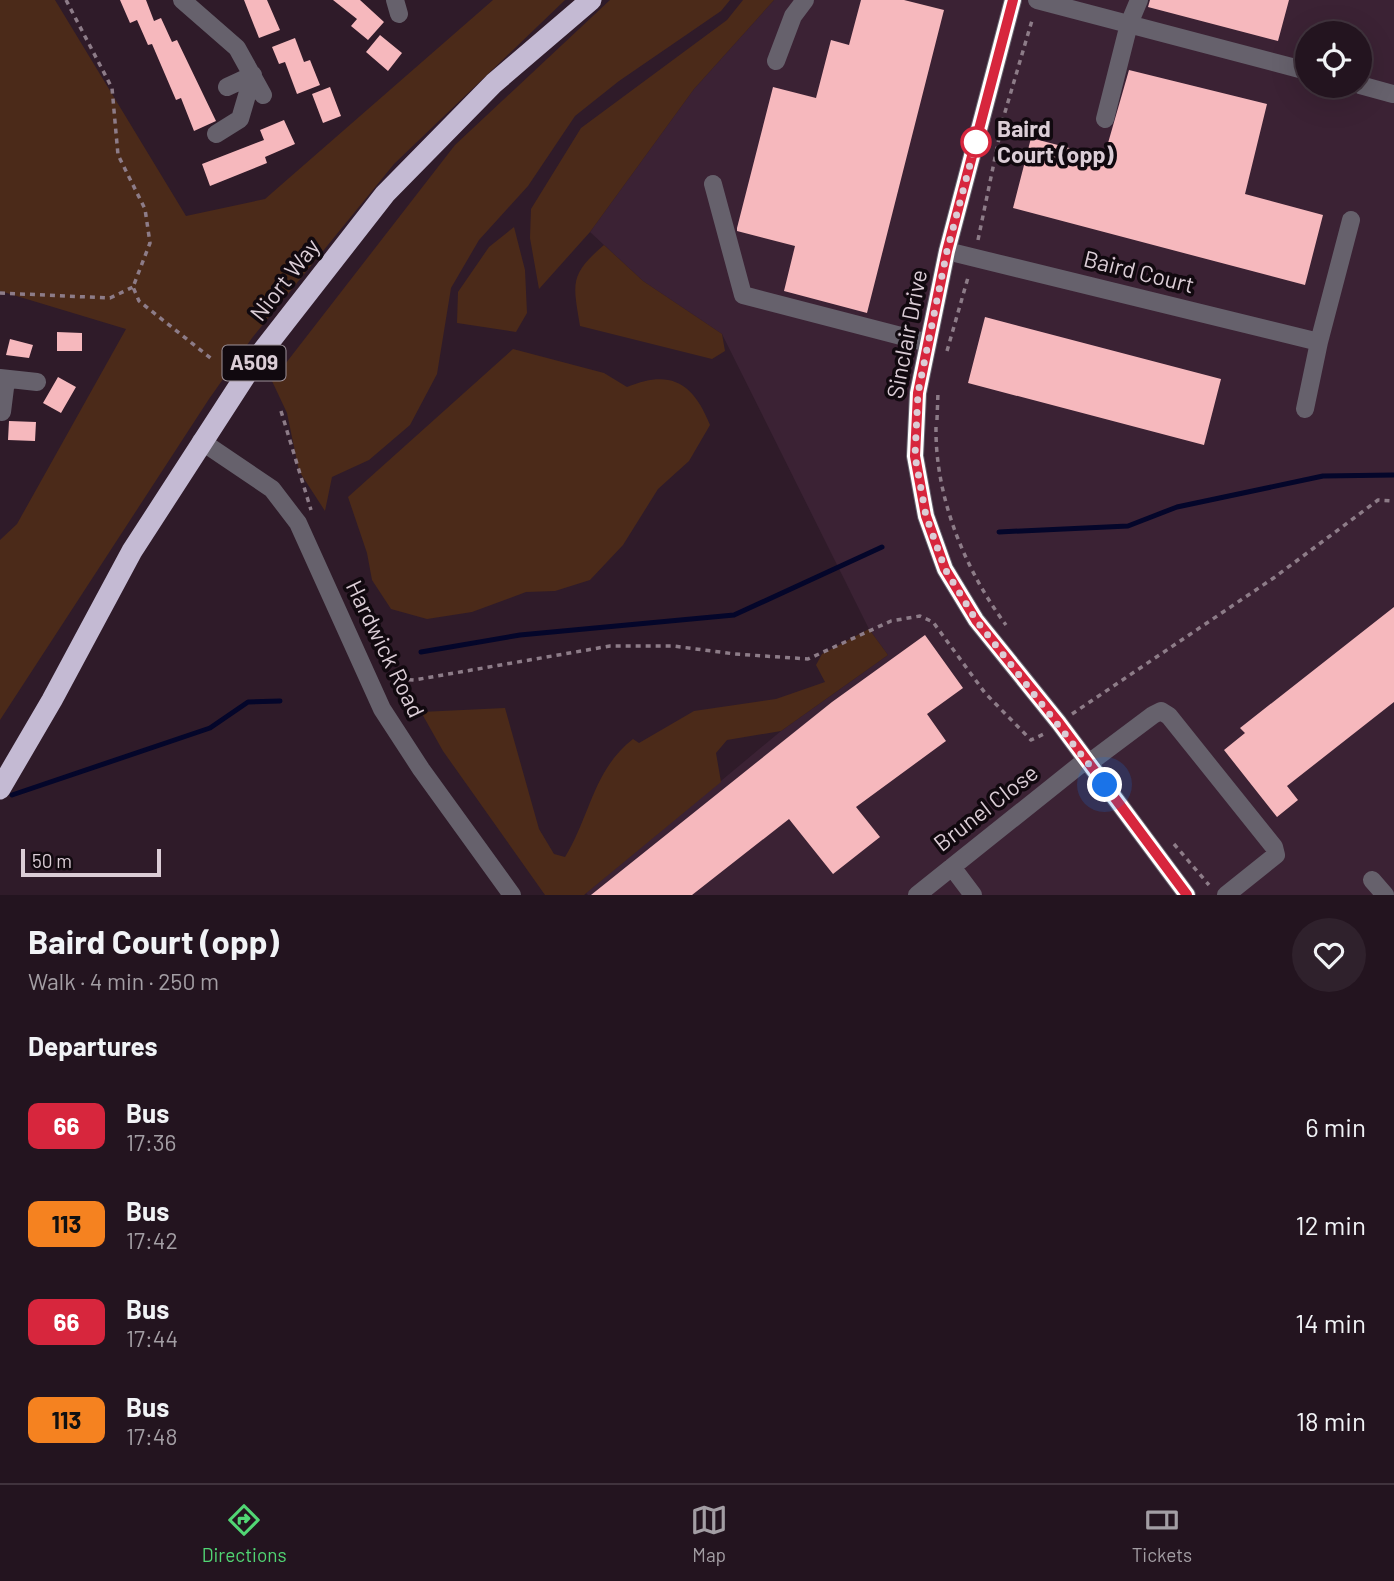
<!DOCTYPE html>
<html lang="en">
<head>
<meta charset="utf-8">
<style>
	body { margin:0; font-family:Barlow,sans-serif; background:#2f212c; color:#f1f3f6; height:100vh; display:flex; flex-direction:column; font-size:26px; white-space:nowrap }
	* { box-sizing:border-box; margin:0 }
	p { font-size:23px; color:#a39ea4 }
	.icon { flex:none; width:38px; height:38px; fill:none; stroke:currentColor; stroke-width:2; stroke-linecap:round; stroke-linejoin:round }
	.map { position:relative; height:895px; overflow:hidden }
	.details { display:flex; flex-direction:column; background:#23141f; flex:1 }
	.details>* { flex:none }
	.badge { padding:0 14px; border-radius:10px; font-size:24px; line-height:46px }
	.buttons { position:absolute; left:1295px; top:21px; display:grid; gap:14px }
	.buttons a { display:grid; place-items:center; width:77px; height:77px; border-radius:50%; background:#23141f; box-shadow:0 7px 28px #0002,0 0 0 2px #40333d; font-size:35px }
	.scale { position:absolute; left:21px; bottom:18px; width:140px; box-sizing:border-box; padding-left:7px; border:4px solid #dbcdd6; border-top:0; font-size:19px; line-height:24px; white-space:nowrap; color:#dbcdd6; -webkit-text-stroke:5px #11090f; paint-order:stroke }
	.you { position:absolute; width:35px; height:35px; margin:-18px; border:5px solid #fff; border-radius:50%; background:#1a73e8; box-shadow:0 0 0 10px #1a73e833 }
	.map>.badge { position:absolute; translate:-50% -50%; box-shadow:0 0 0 4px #fff }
	h2 { padding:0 28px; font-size:26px; line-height:63px }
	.round { display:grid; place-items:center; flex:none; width:74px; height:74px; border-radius:37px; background:#2f212c }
	.overview { display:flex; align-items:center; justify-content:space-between; height:119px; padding:0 28px }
	h1 { font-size:33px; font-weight:700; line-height:52px }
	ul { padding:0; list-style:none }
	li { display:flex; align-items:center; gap:21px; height:98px; padding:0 28px }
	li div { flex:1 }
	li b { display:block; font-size:26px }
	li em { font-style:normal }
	li .badge { min-width:77px; font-weight:700; text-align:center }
	.menu { display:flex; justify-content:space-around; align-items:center; height:98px; border-top:2px solid #40333d; background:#23141f; font-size:19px; color:#a39ea4 }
	.menu a { display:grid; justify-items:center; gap:4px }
	.menu .selected { color:#51d674 }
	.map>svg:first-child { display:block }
</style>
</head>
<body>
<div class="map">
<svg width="1394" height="895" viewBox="0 0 1394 895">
	<rect width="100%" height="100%" fill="#2f1b29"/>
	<path fill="#3b2234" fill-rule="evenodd" d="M774 0H1394V895H588L586 893 781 731 888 655 869 629 722 334 643 281 590 232 694 89ZM1307 33H1360V86H1307Z"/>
	<path fill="#4b2a19" d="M0 0H55L186 216 265 199 493 0H565L394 164 252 338 209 399 0 720V540L17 524 126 329 0 291Z
		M610 0H730L721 11 619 81 575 116 528 186 479 240 451 288 437 374 410 425 369 460 332 477 325 511 299 471 287 413 272 381 455 145Z
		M743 0H774L694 89 590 232 539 289 530 238 531 209 581 128 727 20Z
		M514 227 525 270 527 313 516 332 457 323 458 292 489 247Z
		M604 245 643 281 722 334 725 351 712 359 580 326C573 283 569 275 604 245Z
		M513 349 604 373 627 387C670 369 693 382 710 425L689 461 658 489 623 545 590 580 555 591 526 592 472 612 427 619 391 609 372 580 367 553 348 497Z
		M869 629 888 655 781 731 727 740 716 753 721 782 584 895H545L443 751 421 712 505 708 539 829 554 854 565 857C590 817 593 770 633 739L639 743 694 711 776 699 825 682 816 665 822 654Z"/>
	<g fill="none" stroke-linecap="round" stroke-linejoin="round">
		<path stroke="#04062a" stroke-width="5" d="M999 532 1128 526 1177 507 1323 476 1394 475
			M421 652 520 635 734 615 882 547
			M12 795 210 728 248 702 280 701"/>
	</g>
	<path fill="#f6b8bd" d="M120 0H146L154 21 161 18 172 42 177 40 216 121 194 131 181 98 176 100 152 44 148 45 137 20 130 23Z
		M244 0H267L280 30 259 38Z
		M333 0H360L384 22 368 40 351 26 357 19Z
		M861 0H904L944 10 867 313 784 291 795 246 737 231V228L773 87 816 98 831 40 849 45Z
		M1150 0H1289L1278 41 1148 7Z
		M380 35 402 53 388 71 366 52Z
		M295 38 304 62 310 60 320 85 297 94 285 62 279 64 272 47Z
		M1129 70 1267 104 1245 194 1323 215 1305 285 1013 208 1031 138 1104 157Z
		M330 87 341 116 323 123 312 94Z
		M284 120 295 144 265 157 267 163 210 186 202 164 264 140 260 130Z
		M985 317 1221 379 1204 445 968 383Z
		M57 332 82 333V351H57Z
		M10 339 33 345 29 358 6 355Z
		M58 377 76 387 61 413 43 403Z
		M9 421 36 422 35 441 8 440Z
		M1394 607V702L1287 786 1298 800 1277 817 1224 750 1245 733 1240 728Z
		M925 635 963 688 927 714 946 741 856 807 880 837 833 874 789 819 692 895H591L832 702Z"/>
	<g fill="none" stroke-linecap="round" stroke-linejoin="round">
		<path stroke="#8d7c88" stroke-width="3.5" stroke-dasharray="5 5" stroke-linecap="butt" d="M66 0 112 88 118 155 145 209 150 243 133 287 139 301 213 360
			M978 240 1003 119 1033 17
			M0 293 110 298 133 287
			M947 351 969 274
			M281 411 311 510
			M937 420 938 392
			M936 427C935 497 965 570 1006 625
			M384 666 397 679 414 680 610 646H673L735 654 808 659 891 621 920 616 933 622 985 693 1031 740 1046 733
			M1072 714 1275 577 1378 500 1394 501
			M1174 844 1209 885"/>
		<path stroke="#66616c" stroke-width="18" d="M182 0 237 48 263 95
			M395 0 399 14
			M1013 0 947 251 918 393 915 456 926 516 945 569 976 620 1059 723 1187 895
			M1037 0 1307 71
			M776 61 793 16 805 0
			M1360 85 1393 94
			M227 87 253 75
			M1105 119 1129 24 1139 0
			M216 134 240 119 253 75
			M713 184 743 295 928 343
			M947 251 1319 342
			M0 378 37 382
			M1305 409 1319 342 1351 220
			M2 412 6 380
			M201 441 272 489 298 523 382 709 421 769 512 895
			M1089 763 1153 715 1161 711 1169 716 1274 847 1276 855 1226 895
			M952 867 973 895
			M1372 880 1385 895
			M917 895 1086 760"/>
		<path stroke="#c4bad3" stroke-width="21" d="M0 789 52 700 132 551 257 358 385 194 494 83 591 0"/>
	</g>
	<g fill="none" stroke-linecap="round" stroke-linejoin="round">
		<g stroke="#fff" stroke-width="16">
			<path id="line" d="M1013 0 947 251 918 393 915 456 926 516 945 569 976 620 1059 723 1187 895"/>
		</g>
		<use href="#line" stroke="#d7263d" stroke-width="10"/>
		<path stroke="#dbcdd6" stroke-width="7" stroke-dasharray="0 12.6" d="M976 142 947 251 918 393 915 456 926 516 945 569 976 620 1105 785"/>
	</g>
	<circle fill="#fff" stroke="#d7263d" stroke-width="3.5" cx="976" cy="142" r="14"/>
	<g text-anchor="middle" stroke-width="7" stroke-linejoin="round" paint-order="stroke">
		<rect fill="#11090f" stroke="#9e929a" stroke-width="2" x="222.5" y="345.5" width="63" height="35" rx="5"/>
		<g font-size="21" font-weight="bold" fill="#dbcdd6">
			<text x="254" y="370">A509</text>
		</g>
		<g font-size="23" font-weight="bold" fill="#dbcdd6" stroke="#11090f" text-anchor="start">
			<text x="997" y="137">Baird<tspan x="997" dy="26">Court (opp)</tspan></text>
		</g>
		<g font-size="23" fill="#dbcdd6" stroke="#11090f">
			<text transform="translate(1139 272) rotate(14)" y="8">Baird Court</text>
			<text transform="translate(285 280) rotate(-52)" y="8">Niort Way</text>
			<text transform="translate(907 334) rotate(-79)" y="8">Sinclair Drive</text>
			<text transform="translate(385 649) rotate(64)" y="8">Hardwick Road</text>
			<text transform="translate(986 808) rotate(-38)" y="8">Brunel Close</text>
		</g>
	</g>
</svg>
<div class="buttons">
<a><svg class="icon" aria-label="locate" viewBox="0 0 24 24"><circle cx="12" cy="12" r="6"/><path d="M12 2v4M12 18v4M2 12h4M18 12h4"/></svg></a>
</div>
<div class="scale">50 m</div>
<div class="you" style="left:1105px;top:785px"></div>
</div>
<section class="details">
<div class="overview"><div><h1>Baird Court (opp)</h1><p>Walk · 4 min · 250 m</p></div><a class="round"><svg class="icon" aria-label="heart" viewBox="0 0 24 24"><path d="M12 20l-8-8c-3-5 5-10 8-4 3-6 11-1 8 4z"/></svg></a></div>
<h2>Departures</h2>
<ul>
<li><span class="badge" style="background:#d7263d;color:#fff">66</span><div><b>Bus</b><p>17:36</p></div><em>6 min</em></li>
<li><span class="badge" style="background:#f58220;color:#111">113</span><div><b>Bus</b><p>17:42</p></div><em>12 min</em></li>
<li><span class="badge" style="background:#d7263d;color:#fff">66</span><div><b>Bus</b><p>17:44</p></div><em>14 min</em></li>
<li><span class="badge" style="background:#f58220;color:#111">113</span><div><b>Bus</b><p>17:48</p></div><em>18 min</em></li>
</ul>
</section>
<nav class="menu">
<a class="selected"><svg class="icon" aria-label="directions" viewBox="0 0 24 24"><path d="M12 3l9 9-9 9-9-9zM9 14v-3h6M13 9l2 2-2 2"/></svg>Directions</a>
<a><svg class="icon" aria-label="map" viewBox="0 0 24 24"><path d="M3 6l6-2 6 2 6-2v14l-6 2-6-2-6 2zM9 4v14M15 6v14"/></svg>Map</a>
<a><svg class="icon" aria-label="tickets" viewBox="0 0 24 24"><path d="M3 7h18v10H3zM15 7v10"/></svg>Tickets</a>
</nav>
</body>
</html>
